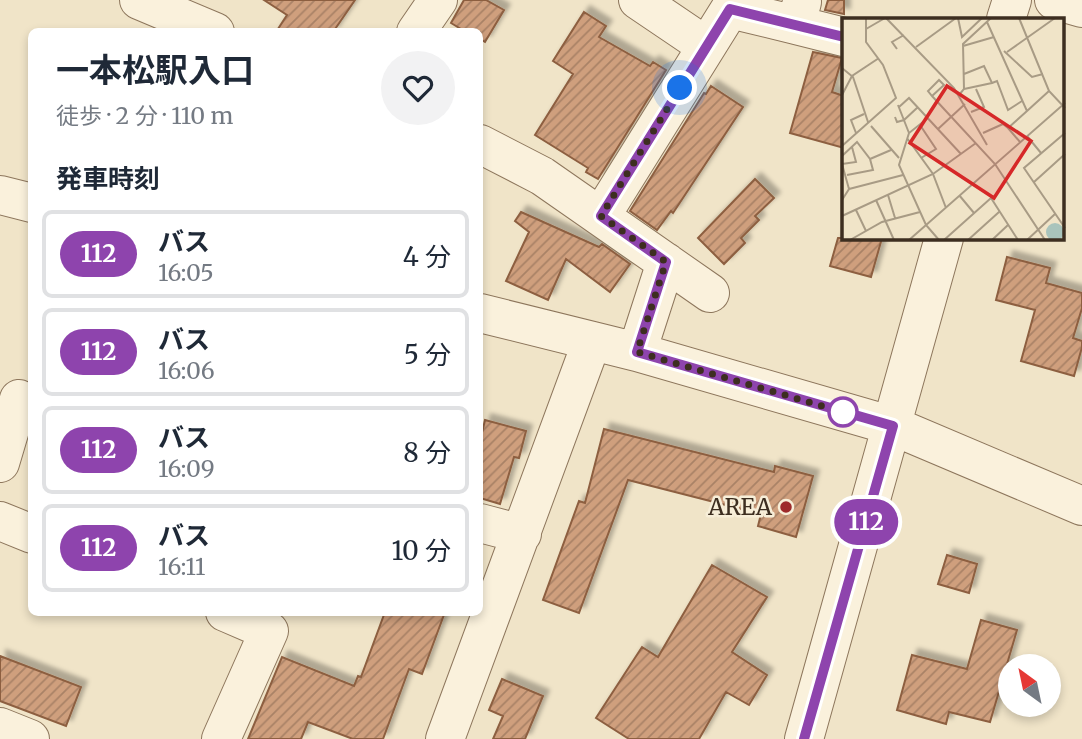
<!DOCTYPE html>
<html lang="ja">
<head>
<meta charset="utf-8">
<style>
	body { margin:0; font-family:Merriweather,"Noto Sans JP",serif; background:#f2f2f3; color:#1f2937; height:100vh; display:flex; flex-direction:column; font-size:26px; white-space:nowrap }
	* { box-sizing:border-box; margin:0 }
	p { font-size:23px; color:#747a83 }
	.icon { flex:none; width:38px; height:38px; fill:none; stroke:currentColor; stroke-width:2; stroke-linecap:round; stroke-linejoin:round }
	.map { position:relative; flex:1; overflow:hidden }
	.side { position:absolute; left:28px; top:28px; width:455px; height:588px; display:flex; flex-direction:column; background:#fff; border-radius:10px; box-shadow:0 4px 10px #0003 }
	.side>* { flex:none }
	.badge { padding:0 14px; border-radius:23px; font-size:24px; line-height:46px }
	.needle { width:46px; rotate:327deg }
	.controls { position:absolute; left:998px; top:654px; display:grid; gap:14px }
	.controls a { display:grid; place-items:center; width:63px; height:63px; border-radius:50%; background:#fff; box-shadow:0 4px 10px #0003; font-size:35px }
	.you { position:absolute; width:35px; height:35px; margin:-18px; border:5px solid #fff; border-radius:50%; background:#1a73e8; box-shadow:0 0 0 10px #1a73e833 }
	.map>.badge { position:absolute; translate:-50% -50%; box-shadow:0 0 0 4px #fff }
	h2 { padding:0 28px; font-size:26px; line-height:63px }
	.round { display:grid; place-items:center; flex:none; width:74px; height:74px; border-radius:37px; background:#f2f2f3 }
	.overview { display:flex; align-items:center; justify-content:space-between; height:119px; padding:0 28px }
	h1 { font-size:33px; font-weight:700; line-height:52px }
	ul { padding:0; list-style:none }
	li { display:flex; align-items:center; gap:21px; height:88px; margin:0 14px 10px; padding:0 14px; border:4px solid #e0e1e3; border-radius:10px }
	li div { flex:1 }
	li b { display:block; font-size:26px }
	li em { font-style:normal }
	li .badge { min-width:77px; font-weight:700; text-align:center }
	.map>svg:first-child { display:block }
</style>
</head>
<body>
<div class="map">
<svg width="1082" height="739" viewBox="0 0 1082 739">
	<defs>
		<pattern id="building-hatch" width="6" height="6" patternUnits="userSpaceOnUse" patternTransform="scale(1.75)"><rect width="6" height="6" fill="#cf9f7d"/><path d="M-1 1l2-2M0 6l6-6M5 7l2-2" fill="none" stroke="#a98266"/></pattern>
		<filter id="shadow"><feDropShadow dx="6" dy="-6" stdDeviation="2" flood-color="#0004"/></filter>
	</defs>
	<rect width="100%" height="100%" fill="#f0e4c8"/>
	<path fill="url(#building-hatch)" stroke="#8d5f41" stroke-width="2" filter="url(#shadow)" d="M264 0H355L333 32H276L287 15Z
		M464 0H486L504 10 485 42 480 39V32H466L451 23Z
		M828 0H844V14L825 10Z
		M584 12 606 26 599 37 650 66 653 62 666 70 598 179 586 172 588 168 535 135 573 74 553 61Z
		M813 52 842 58 832 92 844 96V148L790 133Z
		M711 86 743 107 673 213 671 211 657 230 630 211 704 93 706 94Z
		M755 179 774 198 755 216 759 220 741 238 745 243 724 264 698 238Z
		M521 212 599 247 602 244 630 264 610 292 566 259 548 300 506 281 529 232 515 221Z
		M838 238H882L871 277 830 266Z
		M1007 257 1050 268 1046 283 1082 293V308L1073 338 1082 341V347L1074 376 1021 361 1035 310 996 300Z
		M485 420 526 431 519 458 514 457 500 504 480 498V441Z
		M604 429 774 472 775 466 813 476 796 537 758 526 761 514 628 480 579 613 543 600 579 501 585 503Z
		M947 555 977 564 969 593 938 584Z
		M712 565 767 597 732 652 767 675 749 705 726 692 699 739H629L596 718 642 647 658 657Z
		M385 612H445L422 674 409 669 383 739H353L308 722 301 739H248L282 657 354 686 358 676 361 677Z
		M981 620 1017 630 990 722 949 712 946 724 897 710 912 655 967 669Z
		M0 656 81 687 66 726 0 701Z
		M502 679 543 696 525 739H493L503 716 489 710Z"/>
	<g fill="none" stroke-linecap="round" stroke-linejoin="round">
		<g stroke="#8d765c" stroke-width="40">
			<path id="minor" d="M139 0 215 32
				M638 0 706 46
				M1054 0 1082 8
				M802 2 796 25 844 37
				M1006 19 1012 0
				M416 32 438 0
				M480 144 542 176 710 293
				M0 195 32 203
				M601 216 730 9 796 25
				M480 313 637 352 893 426 1082 506
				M637 352 666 262
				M0 463 19 399
				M0 521 32 534
				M480 523 522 534
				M0 727 30 739
				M221 739 269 631 225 612
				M445 739 592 341
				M804 739 944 238"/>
		</g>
		<use href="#minor" stroke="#faf1dc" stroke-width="38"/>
	</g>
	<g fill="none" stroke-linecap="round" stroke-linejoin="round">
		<g stroke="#fff" stroke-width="16">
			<path id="line" d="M804 739 893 426 637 352 666 262 601 216 730 9 844 37"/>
		</g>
		<use href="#line" stroke="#8e44ad" stroke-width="10"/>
		<path stroke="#3d2e20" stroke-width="7" stroke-dasharray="0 12.6" d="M680 88 601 216 666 262 637 352 843 412"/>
	</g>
	<circle fill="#fff" stroke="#8e44ad" stroke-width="3.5" cx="843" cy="412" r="14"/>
	<circle fill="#9e2a2b" stroke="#f7eed8" stroke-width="2.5" cx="786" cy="507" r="7"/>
	<g text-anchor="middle" stroke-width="5" stroke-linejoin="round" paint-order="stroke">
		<g font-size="23" fill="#3d2e20" stroke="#f7eed8" text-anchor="end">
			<text x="772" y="515">AREA</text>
		</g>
	</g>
	<g transform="translate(842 18)">
		<rect width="222" height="222" fill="#f0e4c8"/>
		<path d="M204 214a9 9 0 1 1 18 0a9 9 0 1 1-18 0Z" fill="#a9c4bc"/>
		<path fill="none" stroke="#a89b85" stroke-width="2" d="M44 0 112 70 145 127M116 0 120 19 140 0M177 0 207 73 223 90M145 4 185 93 166 110 178 124M24 11 43 0M121 28 152 19M74 29 114 0M55 31 50 24 62 17M162 33 190 59 201 56M165 34 213 0M0 50 11 59 26 104M122 56 142 48 150 65 122 71M97 62 102 67 90 78 86 73ZM150 65 155 63 166 92 180 83M0 77 10 58 37 40M117 77 122 71 121 26 149 0M90 78 153 146 203 222M56 87 67 115M57 89 67 80 119 136M185 93 207 73M129 94 142 89 134 71M53 99 55 104 62 102 76 89M86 100 67 115 57 147 84 207 97 222M78 107 94 131 79 140M29 108 57 140M96 111 123 86M14 115 9 102 22 96M141 115 161 106 166 110M223 115 182 150 223 210M185 118 199 135M65 120 91 156 104 190M0 128 54 80 41 47 24 24V0M0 138 15 124 28 141 31 152 5 157M28 141 49 132M0 146 7 171 0 182M0 146 14 144 10 129M192 164 223 136M7 171 61 157M46 177 53 200M117 177 132 195M34 182 52 222M14 192 24 213M0 198 91 156 134 125M8 222 40 204 78 194M67 222 223 85M102 222 149 180 176 222M126 222 157 194M150 222 166 207M185 222 213 196"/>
		<path fill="#d62828" fill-opacity="0.15" stroke="#d62828" stroke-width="3.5" d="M105 68 189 123 152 180 68 125Z"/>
		<rect width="222" height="222" fill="none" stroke="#3d2e20" stroke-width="3.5"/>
	</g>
</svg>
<div class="controls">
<a><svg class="needle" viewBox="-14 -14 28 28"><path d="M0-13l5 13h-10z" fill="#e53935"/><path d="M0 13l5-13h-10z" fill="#747a83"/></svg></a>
</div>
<div class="you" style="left:680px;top:88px"></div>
<b class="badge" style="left:866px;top:522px;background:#8e44ad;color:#fff">112</b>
<section class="side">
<div class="overview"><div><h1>一本松駅入口</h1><p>徒歩 · 2 分 · 110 m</p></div><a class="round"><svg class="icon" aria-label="heart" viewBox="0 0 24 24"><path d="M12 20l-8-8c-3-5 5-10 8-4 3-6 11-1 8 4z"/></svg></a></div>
<h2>発車時刻</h2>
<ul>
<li><span class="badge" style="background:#8e44ad;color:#fff">112</span><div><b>バス</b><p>16:05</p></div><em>4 分</em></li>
<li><span class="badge" style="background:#8e44ad;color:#fff">112</span><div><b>バス</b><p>16:06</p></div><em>5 分</em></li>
<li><span class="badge" style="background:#8e44ad;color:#fff">112</span><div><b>バス</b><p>16:09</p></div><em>8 分</em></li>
<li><span class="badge" style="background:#8e44ad;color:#fff">112</span><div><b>バス</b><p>16:11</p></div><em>10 分</em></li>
</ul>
</section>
</div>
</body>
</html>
